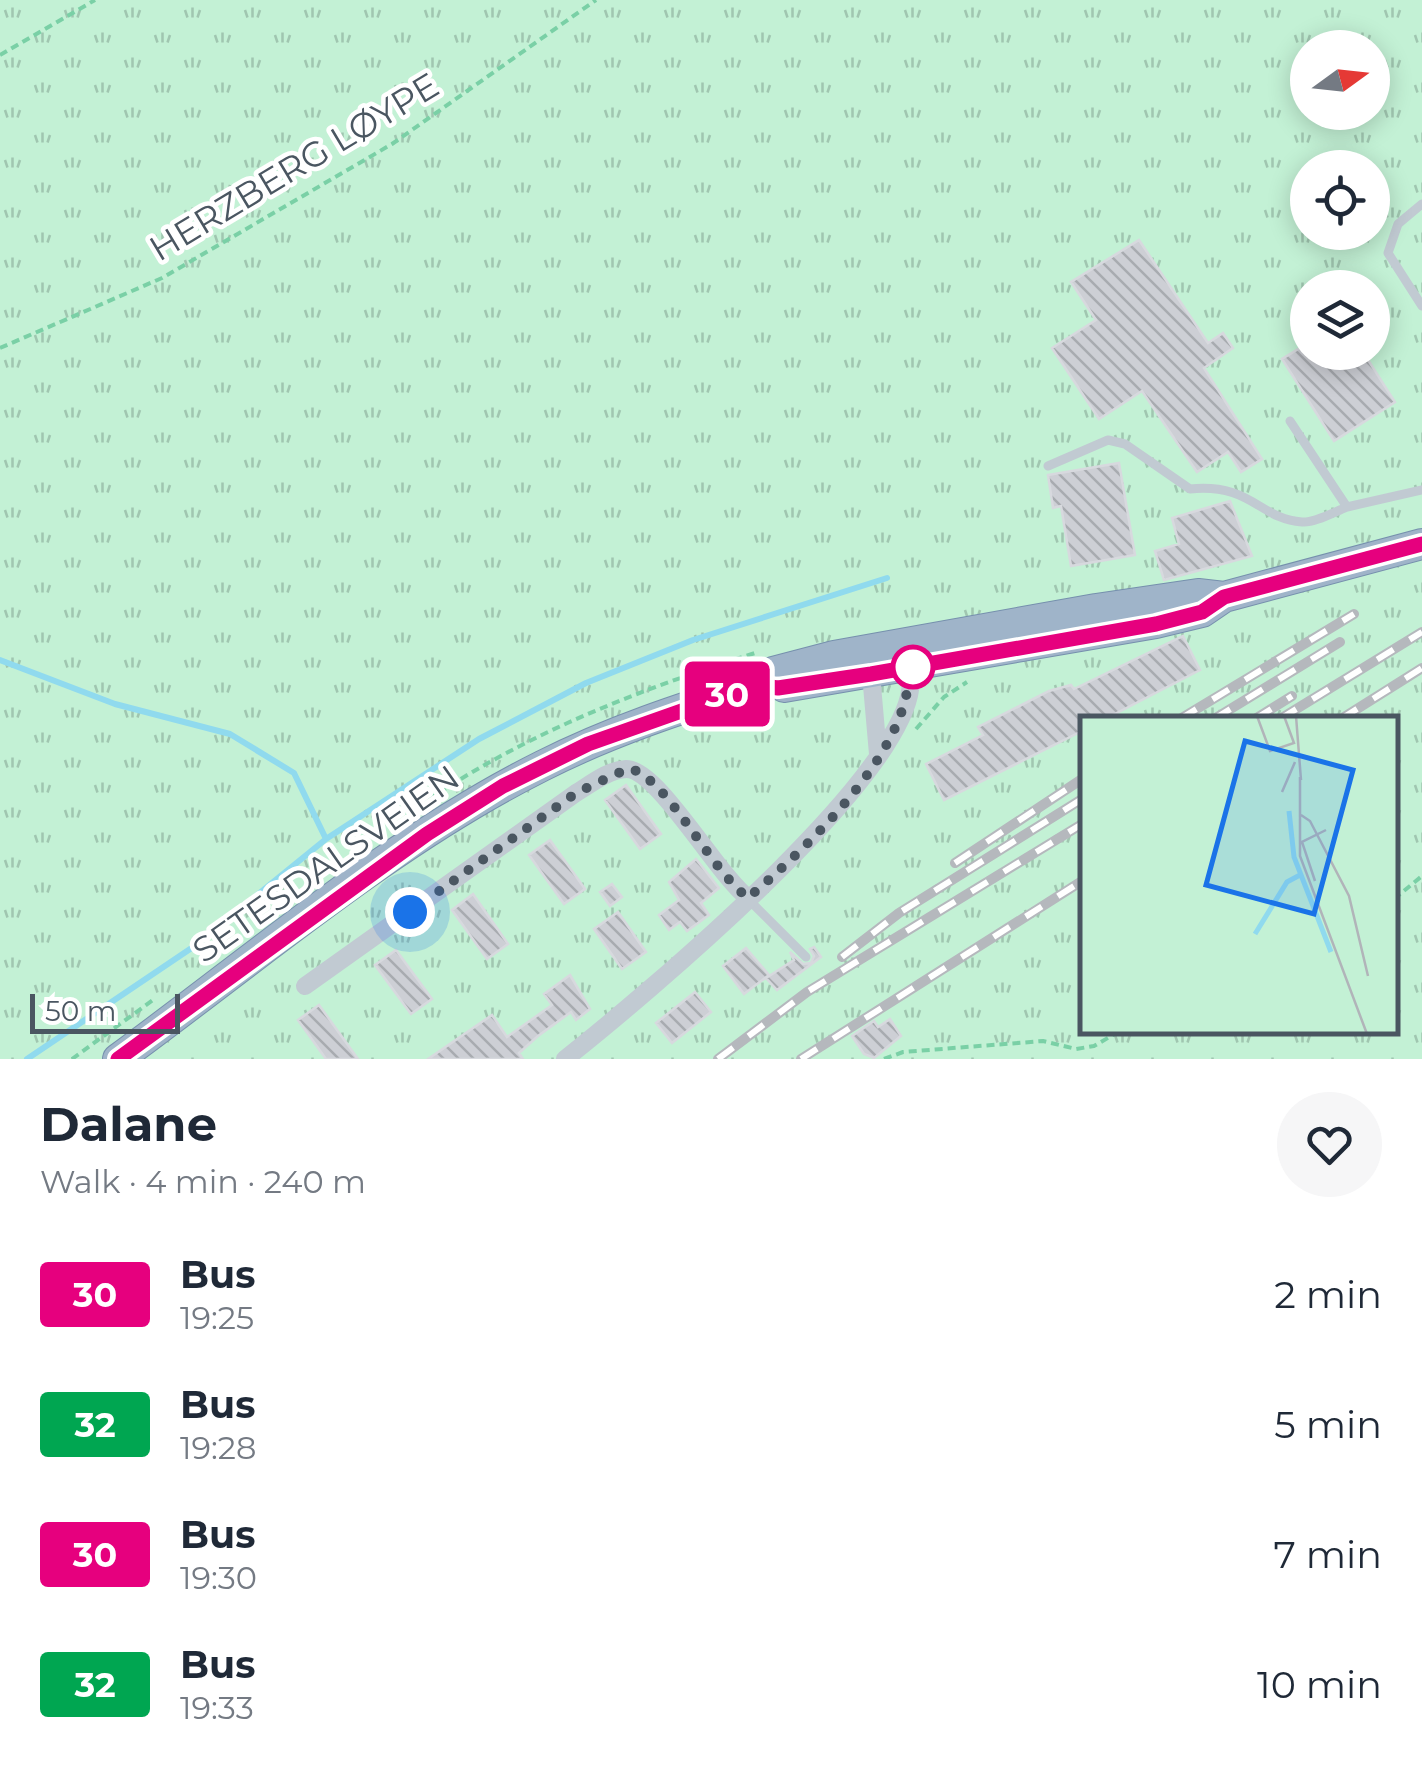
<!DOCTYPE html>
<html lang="en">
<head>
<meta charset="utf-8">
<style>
	body { margin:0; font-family:Montserrat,sans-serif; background:#f6f6f7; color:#1f2937; height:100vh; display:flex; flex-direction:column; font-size:38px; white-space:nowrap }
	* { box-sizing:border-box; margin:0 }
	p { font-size:32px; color:#747a83 }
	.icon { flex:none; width:55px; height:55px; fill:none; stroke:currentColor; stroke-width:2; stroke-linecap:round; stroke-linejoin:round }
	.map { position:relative; height:1059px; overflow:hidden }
	.panel { display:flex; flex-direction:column; background:#fff; flex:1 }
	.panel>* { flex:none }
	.badge { padding:0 20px; border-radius:8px; font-size:35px; line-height:65px }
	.needle { width:65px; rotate:75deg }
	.tools { position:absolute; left:1290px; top:30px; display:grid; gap:20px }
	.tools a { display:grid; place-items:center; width:100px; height:100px; border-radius:50%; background:#fff; box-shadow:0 5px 25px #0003; font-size:50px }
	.scale { position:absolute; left:30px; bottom:25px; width:150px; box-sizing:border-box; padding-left:10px; border:5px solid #4a5661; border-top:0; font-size:28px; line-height:35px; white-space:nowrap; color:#4a5661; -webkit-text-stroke:8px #fff; paint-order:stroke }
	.you { position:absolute; width:50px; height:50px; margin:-25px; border:8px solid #fff; border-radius:50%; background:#1a73e8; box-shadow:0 0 0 15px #1a73e833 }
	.map>.badge { position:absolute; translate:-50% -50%; box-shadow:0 0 0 5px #fff }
	.round { display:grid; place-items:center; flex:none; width:105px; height:105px; border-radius:52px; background:#f6f6f7 }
	.headline { display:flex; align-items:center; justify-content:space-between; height:170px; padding:0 40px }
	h1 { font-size:48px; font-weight:700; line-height:75px }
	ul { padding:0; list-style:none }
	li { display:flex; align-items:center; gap:30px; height:130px; padding:0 40px }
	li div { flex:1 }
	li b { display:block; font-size:38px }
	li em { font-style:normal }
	li .badge { min-width:110px; font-weight:700; text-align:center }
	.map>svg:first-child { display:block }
</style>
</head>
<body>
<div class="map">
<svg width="1422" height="1059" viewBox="0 0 1422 1059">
	<defs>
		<pattern id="park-tufts" width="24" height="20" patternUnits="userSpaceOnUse" patternTransform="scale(2.5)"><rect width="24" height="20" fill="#c3f1d5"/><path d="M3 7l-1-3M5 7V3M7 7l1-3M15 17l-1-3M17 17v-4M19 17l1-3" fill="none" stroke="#a0c6b0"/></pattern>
		<pattern id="building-back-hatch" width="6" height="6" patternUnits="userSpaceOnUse" patternTransform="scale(2.5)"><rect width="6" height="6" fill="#cdcfd5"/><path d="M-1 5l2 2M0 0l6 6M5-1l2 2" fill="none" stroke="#a8abb0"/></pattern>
	</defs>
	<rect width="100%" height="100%" fill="#f5f3f3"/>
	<path fill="url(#park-tufts)" fill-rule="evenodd" d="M0 0H1422V1059H0ZM1308 48H1372V112H1308ZM1308 168H1372V232H1308ZM1308 288H1372V352H1308ZM1082 719H1394V1032H1082Z"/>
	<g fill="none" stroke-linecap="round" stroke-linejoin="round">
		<path stroke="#90daee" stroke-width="6" d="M0 660 115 704 230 734 294 773 326 839
			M27 1059 196 945 326 839 479 739 586 683 693 640 887 578"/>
	</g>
	<path fill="url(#building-back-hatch)" stroke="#d7d9de" stroke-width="2.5" d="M1139 240 1208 343 1223 333 1233 348 1204 368 1262 459 1241 472 1228 452 1197 472 1142 391 1099 419 1052 348 1096 320 1071 282Z
		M1308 343V352H1363L1395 402 1334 441 1282 359Z
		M1119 463 1135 555 1071 566 1061 506 1053 508 1048 475Z
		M1230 501 1252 556 1164 580 1155 551 1179 544 1172 518Z
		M1183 636 1200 670 1105 719H1082V731L944 800 926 764 983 735 978 727 1049 691 1071 685 1074 689Z
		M626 785 661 834 640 849 605 800Z
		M550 840 585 889 564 904 529 855Z
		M696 859 719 888 701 903 709 915 687 931 680 922 669 930 659 915 679 900 669 882Z
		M612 884 622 897 610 906 600 892Z
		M473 894 508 944 487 959 452 910Z
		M618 912 646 952 622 969 594 929Z
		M814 947 821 957 777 990 766 978 794 960 790 952 803 964 811 963 814 956 810 949Z
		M746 948 769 975 744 994 723 966Z
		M396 950 432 999 411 1014 375 965Z
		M570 975 590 1009 576 1020 571 1012 538 1036 519 1053 523 1059H428L492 1015 507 1037 552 1005 544 994Z
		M695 992 711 1012 672 1043 656 1023Z
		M319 1005 358 1059H326L298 1020Z
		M890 1019 901 1036 874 1058 864 1054 852 1036 874 1021 878 1027Z"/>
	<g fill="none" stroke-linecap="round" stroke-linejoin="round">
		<g stroke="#7690ad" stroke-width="32">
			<path id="trunk" d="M784 687 1156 623 1202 612 1224 597 1422 544
				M118 1059C255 959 390 842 542 766 611 731 682 708 755 685L773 672 834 656 1096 609 1198 594 1224 597"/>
		</g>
		<path stroke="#7ad0a6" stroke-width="4" stroke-dasharray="8 5" stroke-linecap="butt" d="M0 55 95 0
			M0 348 162 278 392 144 596 0
			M916 729 944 697 967 682
			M428 800C529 732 639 690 755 653
			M1394 899 1422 876
			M72 1059 153 1000
			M884 1059 903 1052 1043 1041 1076 1049 1094 1046 1118 1032"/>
		<path stroke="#c1cad2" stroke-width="9" d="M1422 204 1398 224 1388 253 1422 306
			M1290 421 1347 507 1422 490
			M1048 466 1108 440 1125 444 1190 489C1252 483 1259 519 1302 522 1315 523 1334 512 1347 507
			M748 899 806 957"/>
		<path stroke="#c1cad2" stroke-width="18" d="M875 668 871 674 878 754
			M305 986 576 793C591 784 608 770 626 769 657 768 716 873 748 898
			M565 1059C622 1014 966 733 903 660"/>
		<use href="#trunk" stroke="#9fb4c9" stroke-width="30"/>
		<g stroke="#b5b8bd" stroke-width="10">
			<path id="rail" d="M1180 719 1354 614
				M1214 719 1340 642
				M1255 719 1292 696
				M1280 719 1422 632
				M1341 719 1422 668
				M955 863 1082 779
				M842 957 899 913 1082 799
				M718 1059 807 992 1082 824
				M801 1059 1082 881"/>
		</g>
		<use href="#rail" stroke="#fff" stroke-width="6" stroke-dasharray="19" stroke-linecap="butt"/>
	</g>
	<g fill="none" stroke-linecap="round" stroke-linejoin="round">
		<g stroke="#fff" stroke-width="22">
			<path id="line" d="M118 1059 427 834 503 786 588 744 755 685 778 688 871 674 1156 624 1202 612 1224 597 1422 544"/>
		</g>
		<use href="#line" stroke="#e6007e" stroke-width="15"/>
		<path stroke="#4a5661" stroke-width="10" stroke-dasharray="0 18" d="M410 912 576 793 629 768C669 780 708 867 748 898 808 846 912 751 909 667H913"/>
	</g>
	<circle fill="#fff" stroke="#e6007e" stroke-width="5" cx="913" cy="667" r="20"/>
	<g text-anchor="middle" stroke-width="9" stroke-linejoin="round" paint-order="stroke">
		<g font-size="35" fill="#4a5661" stroke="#fff">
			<text transform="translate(294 167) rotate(-31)" y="12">HERZBERG LØYPE</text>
			<text transform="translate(326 864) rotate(-35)" y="12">SETESDALSVEIEN</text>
		</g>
	</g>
	<g transform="translate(1080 716)">
		<rect width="318" height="318" fill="#f5f3f3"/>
		<path d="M0 0H317V317H0Z" fill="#c3f1d5"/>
		<path fill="none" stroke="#90daee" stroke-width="5" d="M209 95 214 141 251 236M175 218 207 166 220 159"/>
		<path fill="none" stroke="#b1b4b9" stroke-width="2.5" d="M177 0 190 35 214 27 204 0M216 0 221 64M220 61V140L287 318M202 76 215 46M221 99 230 105 269 180 288 260M235 165 222 126 246 114"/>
		<path fill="#1a73e8" fill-opacity="0.15" stroke="#1a73e8" stroke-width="5" d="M165 25 273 54 234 198 126 169Z"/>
		<rect width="318" height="318" fill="none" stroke="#4a5661" stroke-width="5"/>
	</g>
</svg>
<div class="tools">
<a><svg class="needle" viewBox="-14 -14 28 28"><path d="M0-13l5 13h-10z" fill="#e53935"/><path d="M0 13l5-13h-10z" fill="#747a83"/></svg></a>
<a><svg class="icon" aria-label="locate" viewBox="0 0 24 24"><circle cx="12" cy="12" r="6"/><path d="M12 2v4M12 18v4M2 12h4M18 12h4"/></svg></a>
<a><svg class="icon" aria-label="layers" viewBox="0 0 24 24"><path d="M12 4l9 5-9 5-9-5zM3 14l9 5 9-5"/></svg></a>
</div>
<div class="scale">50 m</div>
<div class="you" style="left:410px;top:912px"></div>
<b class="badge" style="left:727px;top:694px;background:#e6007e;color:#fff">30</b>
</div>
<section class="panel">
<div class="headline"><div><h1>Dalane</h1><p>Walk · 4 min · 240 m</p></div><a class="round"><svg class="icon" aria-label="heart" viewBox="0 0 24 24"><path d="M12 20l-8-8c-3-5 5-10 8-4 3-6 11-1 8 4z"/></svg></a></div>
<ul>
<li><span class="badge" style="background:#e6007e;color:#fff">30</span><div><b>Bus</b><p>19:25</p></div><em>2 min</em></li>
<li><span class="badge" style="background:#00a651;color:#fff">32</span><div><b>Bus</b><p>19:28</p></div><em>5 min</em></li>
<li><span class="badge" style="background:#e6007e;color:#fff">30</span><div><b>Bus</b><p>19:30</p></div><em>7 min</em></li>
<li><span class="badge" style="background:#00a651;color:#fff">32</span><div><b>Bus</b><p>19:33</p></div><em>10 min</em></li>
</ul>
</section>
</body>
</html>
